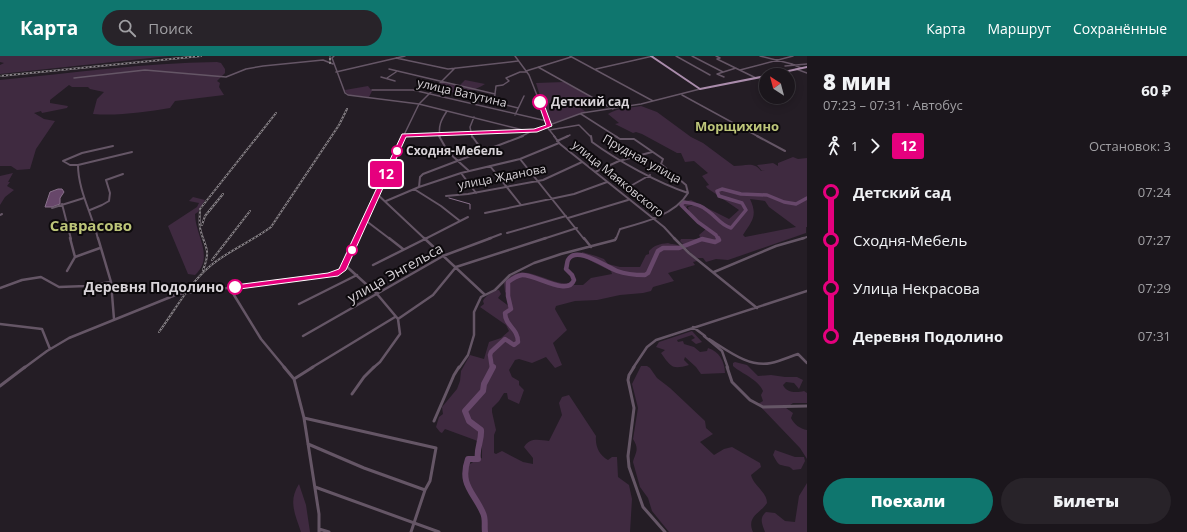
<!DOCTYPE html>
<html lang="ru">
<head>
<meta charset="utf-8">
<style>
	body { margin:0; font-family:"Open Sans",sans-serif; background:#282329; color:#f1f3f6; height:100vh; display:flex; flex-direction:column; font-size:15px; white-space:nowrap }
	* { box-sizing:border-box; margin:0 }
	p { font-size:13px; color:#a09fa3 }
	.icon { flex:none; width:22px; height:22px; fill:none; stroke:currentColor; stroke-width:2; stroke-linecap:round; stroke-linejoin:round }
	.map { position:relative; flex:1; overflow:hidden }
	.sheet { display:flex; flex-direction:column; background:#1b161c; width:380px }
	.sheet>* { flex:none }
	.badge { padding:0 8px; border-radius:3px; font-size:14px; line-height:26px }
	.needle { width:26px; rotate:324deg }
	.buttons { position:absolute; left:759px; top:12px; display:grid; gap:8px }
	.buttons a { display:grid; place-items:center; width:36px; height:36px; border-radius:50%; background:#1b161c; box-shadow:0 2px 10px #0003,0 0 0 1px #39353b; font-size:20px }
	.map>.badge { position:absolute; translate:-50% -50%; box-shadow:0 0 0 2px #fff }
	.legs { display:flex; align-items:center; gap:6px; height:44px; padding:0 16px; font-size:13px }
	.legs p { margin-inline-start:auto }
	.headline { display:flex; align-items:center; justify-content:space-between; height:68px; padding:0 16px }
	h1 { font-size:22px; font-weight:800; line-height:30px }
	.action { display:flex; gap:8px; margin-top:auto; padding:8px 16px }
	.action a { flex:1; height:46px; border-radius:24px; background:#0f766e; color:#fff; font-size:16px; font-weight:800; line-height:46px; text-align:center }
	.action a+a { background:#282329; color:#f1f3f6 }
	ul { padding:0 16px; list-style:none }
	li { display:flex; align-items:center; gap:14px; height:48px; font-size:15px }
	li i { display:grid; place-items:center; width:6px; height:100%; margin:0 5px; background:currentColor }
	li i::after { content:''; width:10px; height:10px; margin:-5px; border:3px solid; border-radius:50%; background:#1b161c }
	li p { margin-inline-start:auto }
	li:first-child i { background:linear-gradient(#0000 50%,currentColor 0) }
	li:last-child i { background:linear-gradient(currentColor 50%,#0000 0) }
	header { display:flex; align-items:center; gap:24px; box-sizing:border-box; height:56px; padding:0 20px; background:#0f766e; color:#fff }
	header strong { font-size:19px }
	nav { display:flex; gap:22px; margin-inline-start:auto; font-size:14px }
	.search { width:280px; height:36px; background:#282329; display:flex; align-items:center; gap:10px; box-sizing:border-box; padding:0 14px; border-radius:22px; color:#a09fa3; font-size:15px }
	main { display:flex; flex:1; min-height:0 }
	.map>svg:first-child { display:block }
</style>
</head>
<body>
<header>
<strong>Карта</strong>
<div class="search"><svg class="icon" aria-label="search" viewBox="0 0 24 24"><circle cx="10" cy="10" r="6"/><path d="M15 15l6 6"/></svg>Поиск</div>
<nav><a>Карта</a><a>Маршрут</a><a>Сохранённые</a></nav>
</header>
<main>
<div class="map">
<svg width="807" height="476" viewBox="0 0 807 476">
	<rect width="100%" height="100%" fill="#241d25"/>
	<path fill="#3f2a40" fill-rule="evenodd" d="M0 0H169L0 18V9L4 7 0 6Z
		M217 6 221 7 225 13V17L217 25 220 27 219 31 224 39 175 45 170 52C145 56 118 60 93 58L97 43 104 36 90 33 88 31H72L69 29 50 44V47L68 50 67 52 42 57 41 55 34 57 44 63 55 65 36 93 30 113 17 114 11 110H0V24C72 17 144 7 217 6Z
		M465 24 485 28C467 39 455 38 436 33L442 26 459 30Z
		M564 26 594 43 577 44 575 48 586 56 549 68 536 27Z
		M368 30 372 35 369 41 350 39 346 37 345 34Z
		M641 50 657 56 691 81 703 87 734 110C745 110 754 105 761 115L765 114 762 115 757 109 773 107 778 110V107L793 101 798 103 807 102V171H806V177L728 204 716 203 706 206 703 202H698L695 201 680 185 681 183H701L699 179 706 173 705 170 689 156 688 151 694 149 687 150 686 152 681 151 682 146 691 144 729 163 739 154 707 132 706 130 709 129 702 120 708 117 694 105 685 106 681 97H677L642 78 636 76 633 77 615 68 619 67 608 58C618 52 628 52 641 50ZM750 143 765 145 769 151 796 171 745 181 743 179C752 165 758 160 750 143Z
		M13 117 8 126H10L7 130 14 134 5 141 0 149V120Z
		M193 141 205 144 198 156 195 158C195 179 215 201 195 219L188 218 168 170 197 151 199 147 189 145Z
		M668 187C672 189 676 187 681 191 686 195 691 200 697 205L693 206 695 209 668 217 674 225 653 231 651 235 643 237 620 239 597 244 575 245 556 250 555 253 556 255 567 274 553 287 562 309 555 312 546 301 532 307 519 303 515 304 509 314 512 321 519 325V329L524 334 519 348 508 343 507 337H504L499 345 492 352V356L496 374 494 379V397L496 398 502 395 523 406 533 408V402L524 391C530 381 539 384 549 385L562 359 559 347 562 341 569 339 596 380C595 390 599 399 608 404L612 401H617L618 421 629 429 632 443 630 476H483L482 471 486 463C482 455 463 422 465 415 467 407 476 405 482 402V388L475 384 445 373 442 377 440 376 436 371 439 361 443 358 442 351 457 333 460 325 461 315 470 299 484 303 489 286 501 282 509 275 506 269 480 251 484 248 483 245C485 240 494 234 499 234L501 238 498 242 510 251C511 246 510 239 505 236L504 227C522 202 548 230 568 227L569 229H583L591 222 612 218 611 215 581 200 582 196 596 200 604 203 608 208 620 211H640L646 199 649 198V195C655 189 659 188 668 187Z
		M692 275 702 286 696 288 691 284 695 282 692 279 677 284 678 286 683 285 684 288 694 291 700 296 707 295 708 292C719 295 725 306 725 317L701 318 696 311 685 301 684 304 689 309C672 314 671 311 661 297L665 294 656 291 659 286Z
		M735 306 747 309 758 320 771 319 785 321H797L803 324 799 333 794 327 786 326 783 329C786 337 797 337 804 335L807 337V347H793L786 352 793 357 791 362C794 368 800 373 807 374V403L800 392 758 348 763 345 761 339 763 335C758 323 742 318 733 310V307Z
		M641 310H647L650 312 657 322 670 332 705 365 706 372 713 378 700 386 714 399 724 393 732 391 760 407 761 411 751 419C753 429 767 436 767 447 761 457 746 460 753 476H669L652 455 648 442 640 431 633 406C635 397 640 394 633 383L638 352 632 328Z
		M775 394 795 401H804L805 405 801 413 793 414C789 409 787 411 781 409 777 408 775 402 773 399Z
		M807 427V476H765C762 468 759 462 766 456L775 457 785 465 795 466 799 440Z
		M299 428 306 449 310 476H301C295 458 288 445 299 428Z"/>
	<path fill="#67476a" stroke="#89718b" d="M58 133H62L64 136 60 142V148L52 151H45L50 136Z"/>
	<g fill="none" stroke-linecap="round" stroke-linejoin="round">
		<path stroke="#89718b" stroke-width="1" d="M449 142 470 148V153"/>
		<path stroke="#67476a" stroke-width="3.5" d="M718 183 716 179 698 166 681 149 684 146C692 147 702 149 708 155 717 161 720 169 731 172L746 154 742 147 719 140 717 135 722 133 741 138 767 139 784 146 796 148 807 142"/>
		<path stroke="#67476a" stroke-width="4.5" d="M492 312 490 299 491 296 505 283 514 289 518 286C518 272 505 270 505 257L511 253 508 240V226C512 223 516 220 522 219 535 218 568 241 574 224L572 219 566 213C567 210 567 206 568 204 576 189 606 211 617 215 625 218 636 219 645 219L648 217 658 195 663 192H679L702 183 715 186 719 184 718 182"/>
		<path stroke="#67476a" stroke-width="6" d="M485 476C484 470 486 463 483 457 474 436 459 429 468 403H478C476 393 482 384 481 374L469 365 465 355 483 335 484 328 493 311"/>
		<path stroke="#655666" stroke-width="1.5" d="M334 0 332 2 345 37 348 39 419 48 527 75
			M515 0 529 19 549 70
			M570 0 653 45
			M676 0 710 19
			M692 0 723 16
			M716 0 720 2 717 3 756 22
			M760 0 792 8 801 12
			M396 2 448 13 518 5
			M785 10 807 8
			M538 11 613 53
			M389 13 495 38
			M596 13 653 0
			M796 13 807 17
			M740 14 793 0
			M526 15 571 1
			M336 16 405 0
			M381 21 395 25
			M724 21 717 18 736 12
			M74 22 145 14 226 21 246 13 263 10 323 4 333 8
			M387 22 396 16
			M372 34H413L547 65
			M682 39 759 81
			M518 52 494 46 496 30 503 29 509 25 506 22 520 16H527
			M581 58 617 81
			M515 59 524 40
			M547 71 555 81
			M549 74 579 69 591 81
			M404 79 533 75 582 57 641 48 700 33
			M403 81 419 48 455 12
			M440 81C438 70 441 64 447 55
			M472 81 470 71 474 61
			M520 81 530 76
			M566 81 570 79"/>
		<path stroke="#655666" stroke-width="2" d="M439 80 448 96 469 115
			M472 80 477 87 484 94
			M554 80 560 88 664 171 675 183
			M591 80 592 86C618 105 658 127 688 137
			M615 80 620 83H634L663 103 661 108 686 129 688 137
			M757 80 785 95
			M557 85 568 80
			M520 103 584 183
			M78 109H70L63 105 82 97 113 90
			M490 110 521 149
			M595 116 619 105 652 96
			M461 117 476 137
			M419 131 420 121 423 118 523 80
			M627 132 650 119
			M414 133 441 150 460 165
			M377 138 425 183
			M446 140 468 138 543 124 582 106
			M386 145 419 131 461 117 520 103 559 87
			M62 148 71 183
			M52 152 84 142
			M90 154 102 149 109 145 110 137 106 124 123 118
			M485 157 574 138 607 126
			M0 159 2 158
			M568 162 628 144
			M365 164 390 183
			M507 177 566 160
			M98 183C92 158 78 134 78 109L132 96
			M357 183 403 80
			M425 183 468 161
			M488 183 501 178
			M543 183 577 172
			M616 183 620 173C643 167 675 159 688 137
			M801 183 807 181"/>
		<path stroke="#655666" stroke-width="2.5" d="M98 182 111 226 114 263
			M389 182 403 193
			M424 182 484 238
			M584 182 591 191
			M674 182 689 197 757 252
			M75 201 100 192
			M345 209 377 238 398 263 400 278 380 306 373 312
			M373 209 427 182
			M67 215 75 201 70 182
			M714 216 776 190 804 182
			M0 232 22 224 41 221 59 231 86 230 111 226
			M234 232 232 235 234 239 261 283 285 312
			M299 248 357 219
			M398 263 433 239 456 211 546 182
			M0 268 42 273 50 293
			M693 271 705 280
			M303 280 443 200 491 182
			M704 280 722 295 728 312
			M709 283C727 294 749 312 771 307 780 305 789 301 798 298L807 307
			M24 312 47 295 69 282 178 238 327 220C347 215 350 199 357 182
			M311 312 395 261
			M459 312 468 299 474 279V256L481 241 495 234 510 219 534 207 561 198 615 184 616 182
			M633 312 647 291 656 284 807 235"/>
		<path stroke="#655666" stroke-width="3" d="M284 311 294 323 304 362 319 458V476
			M634 311 629 319 628 324 634 352 628 400 629 411 643 451 665 476
			M727 311 732 326 750 344 763 351 807 350
			M294 323 313 311
			M0 330 25 311
			M352 338 364 321 374 311
			M304 362 436 392 430 425 425 434 411 476
			M434 365 454 319 459 311
			M308 388 364 412 425 434
			M315 431 439 476
			M319 473 329 476"/>
		<path stroke="#aa8cac" stroke-width="2" d="M651 0 700 33 766 20
			M770 19 807 11"/>
		<g stroke="#888288" stroke-width="2">
			<path id="rail" d="M330 0V7
				M0 20 201 0
				M202 169 205 160 223 138
				M212 204 250 155
				M203 214C212 192 204 191 200 172 199 165 200 159 200 153L276 57
				M159 276C175 254 189 228 209 211 227 195 251 186 271 171L339 69 347 53"/>
		</g>
		<use href="#rail" stroke="#0c090c" stroke-width="1" stroke-dasharray="2" stroke-linecap="butt"/>
	</g>
	<path fill="#e6007e" stroke="#fff" d="M540 44 543 46 552 70 537 76 406 81 346 214 338 220 232 234V229H235L328 217 339 213 402 78 534 73 546 69 538 46Z"/>
	<g fill="#fff" stroke="#e6007e" stroke-width="2">
		<circle cx="540" cy="46" r="7"/>
		<circle cx="397" cy="95" r="5"/>
		<circle cx="352" cy="194" r="5"/>
		<circle cx="235" cy="231" r="7"/>
	</g>
	<g text-anchor="middle" stroke-width="4" stroke-linejoin="round" paint-order="stroke">
		<g font-size="12" fill="#d7d2d7" stroke="#0c090c">
			<text transform="translate(462 37) rotate(13)" y="4">улица Ватутина</text>
			<text transform="translate(642 103) rotate(29)" y="4">Прудная улица</text>
			<text transform="translate(502 121) rotate(-11)" y="4">улица Жданова</text>
			<text transform="translate(618 123) rotate(39)" y="4">улица Маяковского</text>
		</g>
		<g font-size="12" font-weight="bold" fill="#d7d2d7" stroke="#0c090c" text-anchor="start">
			<text x="551" y="50">Детский сад</text>
			<text x="406" y="99">Сходня-Мебель</text>
		</g>
		<g font-size="13" font-weight="bold" fill="#bdc579" stroke="#0c090c">
			<text x="737" y="75">Морщихино</text>
		</g>
		<g font-size="14" fill="#d7d2d7" stroke="#0c090c">
			<text transform="translate(395 217) rotate(-29)" y="5">улица Энгельса</text>
		</g>
		<g font-size="14" font-weight="bold" fill="#d7d2d7" stroke="#0c090c" text-anchor="end">
			<text x="224" y="236">Деревня Подолино</text>
		</g>
		<g font-size="15" font-weight="bold" fill="#bdc579" stroke="#0c090c">
			<text x="91" y="175">Саврасово</text>
		</g>
	</g>
</svg>
<div class="buttons">
<a><svg class="needle" viewBox="-14 -14 28 28"><path d="M0-13l5 13h-10z" fill="#e53935"/><path d="M0 13l5-13h-10z" fill="#a09fa3"/></svg></a>
</div>
<b class="badge" style="left:386px;top:118px;background:#e6007e;color:#fff">12</b>
</div>
<section class="sheet">
<div class="headline"><div><h1>8 мин</h1><p>07:23 – 07:31 · Автобус</p></div><b>60 ₽</b></div>
<div class="legs"><svg class="icon" aria-label="walk" viewBox="0 0 24 24"><circle cx="13" cy="4" r="2"/><path d="M13 8l-2 6 4 7M11 14l-3 7M7 12l3-4h3l4 4"/></svg>1<svg class="icon" aria-label="forward" viewBox="0 0 24 24"><path d="M9 5l7 7-7 7"/></svg><b class="badge" style="background:#e6007e;color:#fff">12</b><p>Остановок: 3</p></div>
<ul>
<li><i style="color:#e6007e"></i><b>Детский сад</b><p>07:24</p></li>
<li><i style="color:#e6007e"></i><span>Сходня-Мебель</span><p>07:27</p></li>
<li><i style="color:#e6007e"></i><span>Улица Некрасова</span><p>07:29</p></li>
<li><i style="color:#e6007e"></i><b>Деревня Подолино</b><p>07:31</p></li>
</ul>
<div class="action"><a>Поехали</a><a>Билеты</a></div>
</section>
</main>
</body>
</html>
